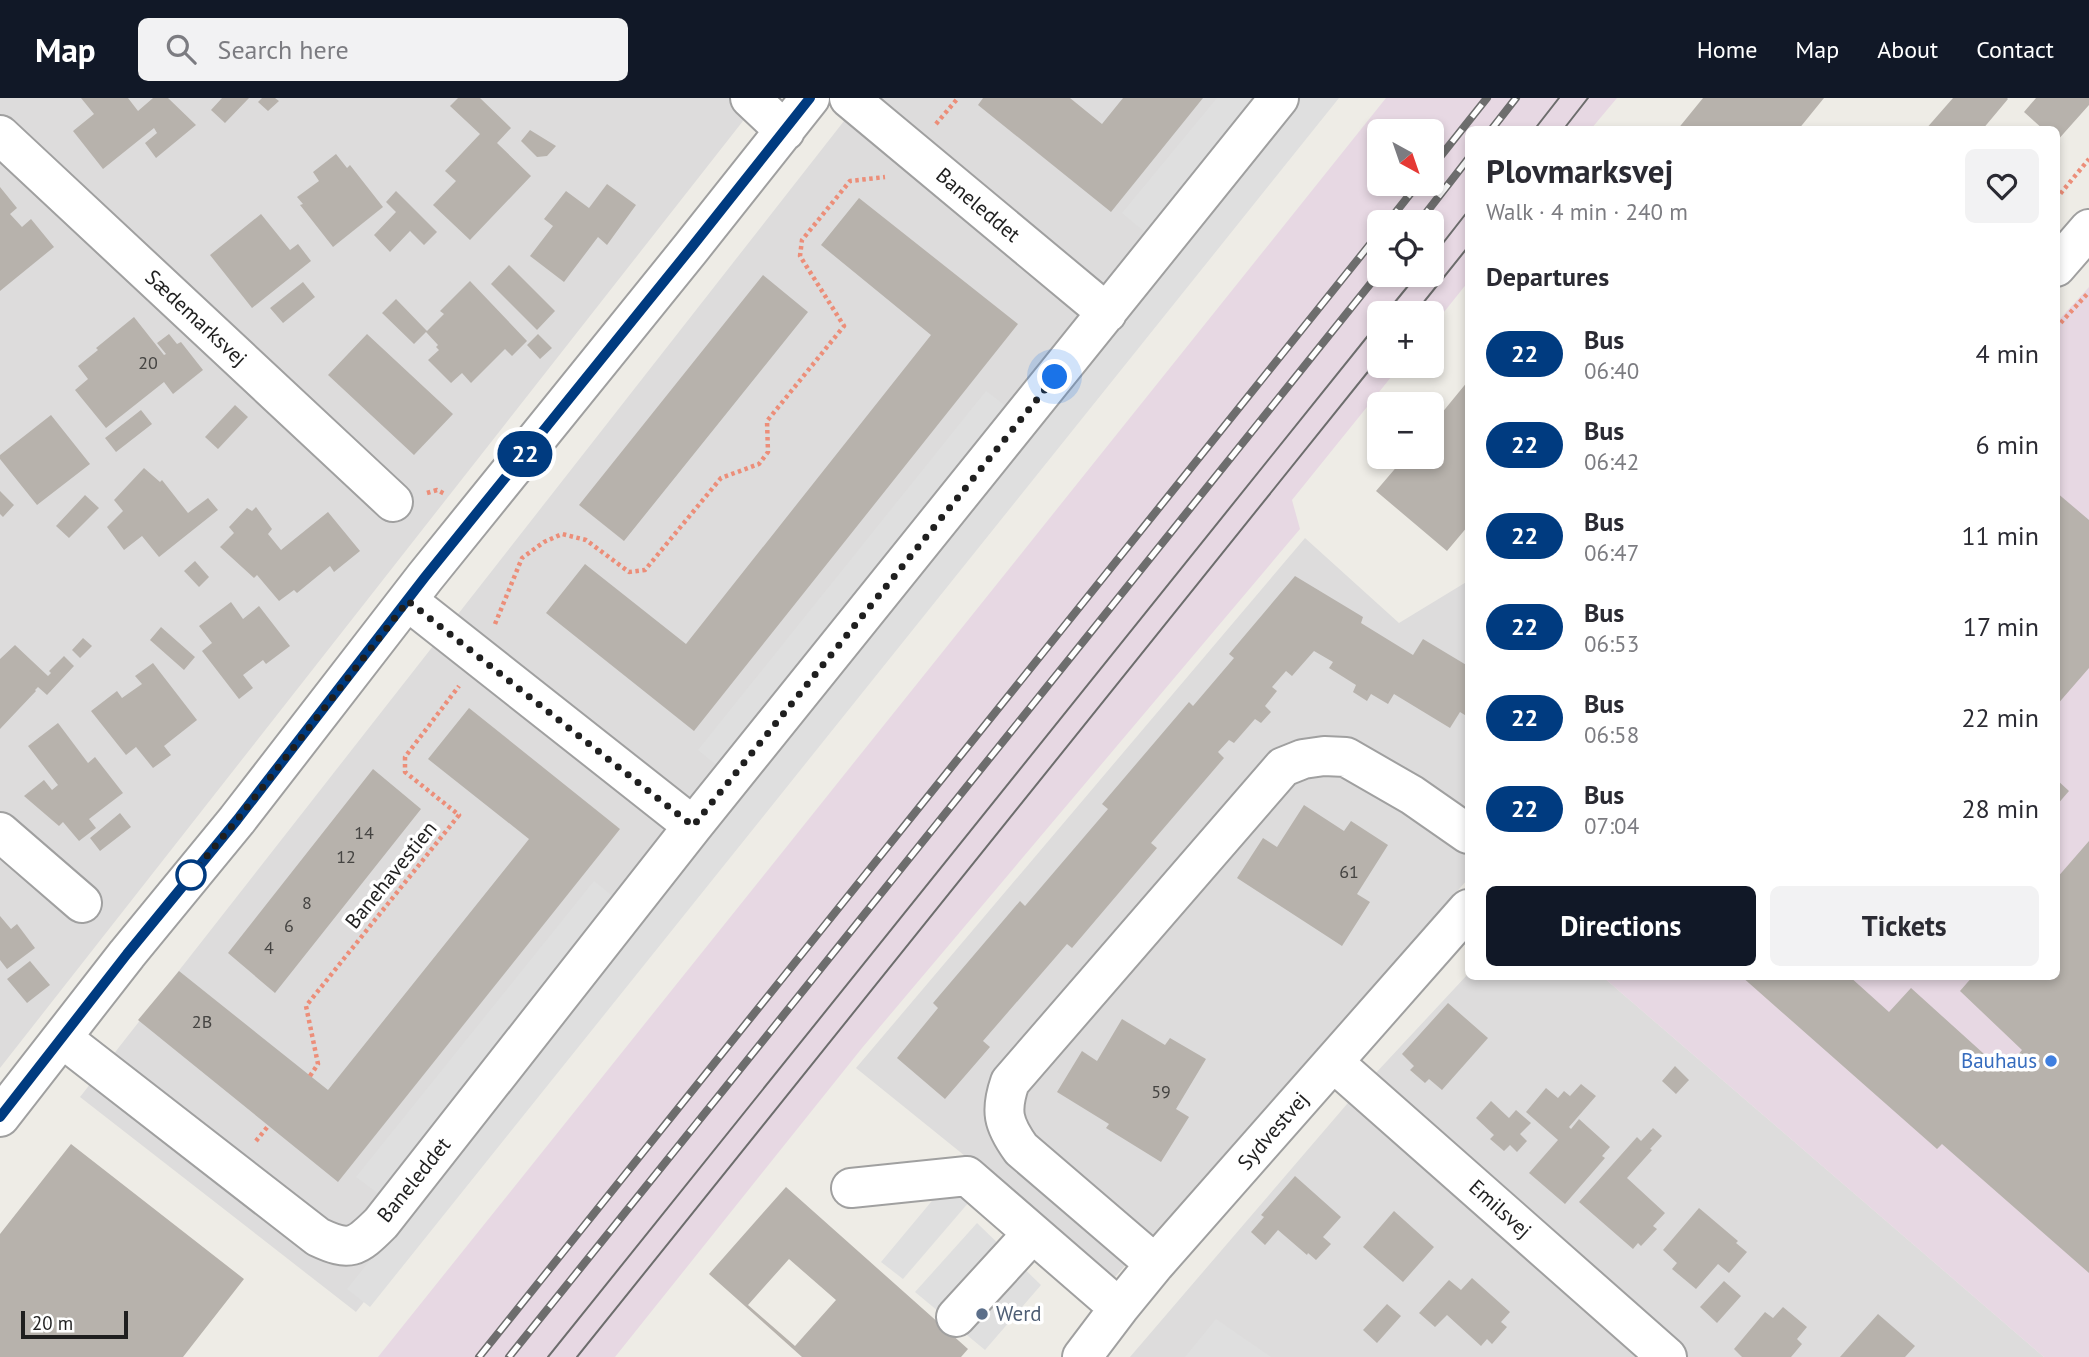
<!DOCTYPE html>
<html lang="en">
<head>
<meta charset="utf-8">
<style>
	body { margin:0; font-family:"PT Sans",sans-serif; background:#f2f2f3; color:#2b2b33; height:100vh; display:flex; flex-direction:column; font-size:26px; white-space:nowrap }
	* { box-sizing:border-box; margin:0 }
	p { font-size:23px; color:#7c7c81 }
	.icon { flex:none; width:38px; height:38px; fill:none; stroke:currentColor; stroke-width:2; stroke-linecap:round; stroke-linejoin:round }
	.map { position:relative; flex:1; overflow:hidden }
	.details { position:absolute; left:1465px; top:28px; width:595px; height:854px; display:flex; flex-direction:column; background:#fff; border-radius:10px; box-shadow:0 4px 10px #0003 }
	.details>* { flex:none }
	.badge { padding:0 14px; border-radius:23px; font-size:24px; line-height:46px }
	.needle { width:46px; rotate:140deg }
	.tools { position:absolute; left:1367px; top:21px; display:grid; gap:14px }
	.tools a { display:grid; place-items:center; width:77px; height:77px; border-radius:10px; background:#fff; box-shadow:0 4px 10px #0003; font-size:35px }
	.scale { position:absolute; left:21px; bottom:18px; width:107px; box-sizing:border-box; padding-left:7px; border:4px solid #1f1f1f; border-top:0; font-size:19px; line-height:24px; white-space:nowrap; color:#1f1f1f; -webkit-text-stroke:5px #fff; paint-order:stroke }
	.you { position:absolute; width:35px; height:35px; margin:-18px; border:5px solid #fff; border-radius:50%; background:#1a73e8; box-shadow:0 0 0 10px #1a73e833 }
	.map>.badge { position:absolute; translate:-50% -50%; box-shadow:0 0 0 4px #fff }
	h2 { padding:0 21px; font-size:26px; line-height:63px }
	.round { display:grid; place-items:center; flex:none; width:74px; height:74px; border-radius:10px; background:#f2f2f3 }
	.head { display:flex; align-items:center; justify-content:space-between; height:119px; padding:0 21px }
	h1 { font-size:33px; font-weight:800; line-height:52px }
	.primary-button { display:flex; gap:14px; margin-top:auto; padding:14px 21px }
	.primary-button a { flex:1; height:80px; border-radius:10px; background:#111827; color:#fff; font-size:28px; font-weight:800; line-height:80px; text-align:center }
	.primary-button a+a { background:#f2f2f3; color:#2b2b33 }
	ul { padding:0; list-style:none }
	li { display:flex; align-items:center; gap:21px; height:91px; padding:0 21px }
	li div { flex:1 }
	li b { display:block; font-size:26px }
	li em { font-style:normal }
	li .badge { min-width:77px; font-weight:700; text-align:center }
	header { display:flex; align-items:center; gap:42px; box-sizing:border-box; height:98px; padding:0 35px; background:#111827; color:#fff }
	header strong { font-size:33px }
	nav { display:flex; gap:38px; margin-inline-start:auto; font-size:24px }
	.search { width:490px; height:63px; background:#f2f2f3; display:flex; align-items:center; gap:18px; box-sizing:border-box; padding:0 24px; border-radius:10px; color:#7c7c81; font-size:26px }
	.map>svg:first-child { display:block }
</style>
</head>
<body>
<header>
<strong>Map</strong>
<div class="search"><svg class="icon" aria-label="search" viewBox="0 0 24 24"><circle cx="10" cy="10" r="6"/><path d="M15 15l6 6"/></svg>Search here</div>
<nav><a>Home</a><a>Map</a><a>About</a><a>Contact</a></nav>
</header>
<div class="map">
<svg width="2089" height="1259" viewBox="0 0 2089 1259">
	<rect width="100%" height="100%" fill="#eeece6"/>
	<path fill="#dddcdc" d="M0 0H761L0 970Z
		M862 0H1307L356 1214 80 999Z
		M1305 440 1399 525 1468 483V781L1115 1179 856 970Z
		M1468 876V878L1603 879 2044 1259H1130L1347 1006Z"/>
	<path fill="#e7d8e3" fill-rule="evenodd" d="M1386 0H1617L1591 31 1468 32V184L1432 229V215H1379V268H1400L1292 402 1300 431 862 950 615 1259H378ZM1379 33H1432V86H1379ZM1379 124H1432V177H1379Z
		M2089 189V1259H2044L1603 879 2056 878V225Z"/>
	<path fill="#dfdfdf" d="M1217 0H1254L1145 134 1122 115Z
		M1301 0H1339L370 1209 347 1191Z
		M986 293 1007 309 719 669 698 652Z
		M594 783 616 801 379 1096 356 1079Z
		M946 1086 969 1104 903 1181 881 1164Z
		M977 1125 1041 1187 985 1252 915 1194Z
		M1216 1221 1271 1259H1185Z"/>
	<path fill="#b7b2ac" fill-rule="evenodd" d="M81 0H128L138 13 153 0H168L196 27 156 60 145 45 157 35 154 30 103 71 73 33 94 16Z
		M222 0H249L225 25 211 12Z
		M262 0H275L279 3 268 13 258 4Z
		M458 0H480L511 30 497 45 531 78 470 142 433 107 456 83 445 73 480 36 450 8Z
		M983 0H1070L1102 26 1123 0H1203L1111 114 978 7Z
		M1703 0H1824L1798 32H1677Z
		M1953 0H2007L2008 1 1982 32H1925Z
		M2036 0H2089V7L2056 44V32H2044L2024 14Z
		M530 32 556 48 547 58 537 59 521 43Z
		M336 56 347 70 350 67 383 109 333 149 300 107 303 106 297 99 319 83 313 74Z
		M607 86 636 107 607 147 598 139 564 184 530 158 553 128 544 121 566 93 589 110Z
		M0 89 17 110 10 116 22 129 31 121 54 149 0 193Z
		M396 93 437 134 424 147 410 133 390 154 374 137 396 114 386 104Z
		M859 100 1018 226 694 633 546 515 585 466 686 546 931 237 821 147Z
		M261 116 290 152 298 146 311 163 252 210 210 157Z
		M509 167 555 213 537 232 491 186Z
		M763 177 808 214 624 443 579 407Z
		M470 183 527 243 512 258 505 251 471 285 462 275 451 285 428 262 439 252 436 249 438 247 426 234 414 246 382 215 396 201 427 233 444 216 440 213Z
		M303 184 315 199 283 225 270 210Z
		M134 219 164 257 166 256 157 245 169 236 177 246 181 244 203 272 173 296 164 284 106 330 75 292 88 281 78 268 98 252 96 250Z
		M367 236 453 316 414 357 328 277Z
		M538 236 552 250 540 261 527 247Z
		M1468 283V428L1447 453 1376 393 1405 359H1432V327Z
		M235 307 248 319 218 351 205 339Z
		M141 312 152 326 116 354 105 340Z
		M51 317 90 366 37 407 0 361V357Z
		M144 370 160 384 162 382 188 415 208 400 218 412 159 459 142 438 124 452 107 429 123 413 114 402Z
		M0 393 14 407 3 419 0 416Z
		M2056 394 2089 422V570L2056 608Z
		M85 397 99 410 69 440 56 428Z
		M256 409 272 431 268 436 281 452 328 414 360 453 334 474 330 468 297 495 294 492 279 503 257 477 254 480 220 449 234 435 229 429 247 410 252 413Z
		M195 463 209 479 199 489 184 473Z
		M1295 478 1363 519 1361 525 1413 557 1423 541 1468 568V619L1460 614 1450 630 1394 596 1388 606 1371 596 1367 603 1353 594 1356 587 1329 570 1333 564 1314 553 1292 578 1286 573 1272 589 1277 593 1265 608 1271 614 1261 625 1255 621 1234 645 1229 642 1218 654 1224 660 1151 745 1157 750 1072 850 1067 846 983 943 990 949 945 1001 897 960 938 910 933 905 1020 803 1025 808 1108 711 1102 706 1189 604 1193 608 1234 560 1229 556Z
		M231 504 243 521 259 508 290 548 266 566 263 562 243 577 253 590 239 601 202 553 212 545 199 528Z
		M161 529 195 559 184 572 150 542Z
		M83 540 92 548 80 560 72 552Z
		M15 547 48 578 51 575 49 573 64 558 74 568 47 597 38 589 35 592 36 593 0 631V561Z
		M153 565 197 622 164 648 171 657 153 670 136 649 126 657 91 613 117 593 122 600 142 586 135 578Z
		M469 610 620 731 338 1084 138 922 179 873 328 992 529 741 428 661Z
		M58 625 88 665 95 659 123 695 89 721 96 730 79 743 63 724 59 728 24 698 44 682 52 692 58 687 28 648Z
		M373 671 421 711 275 895 228 855Z
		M2056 681 2069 693 2056 708Z
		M1304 707 1344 733 1351 723 1388 747 1357 796 1370 804 1342 848 1237 780 1263 740 1277 749Z
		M120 715 131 729 100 753 90 740Z
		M2089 743V1175L1942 1046 1937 1051 1741 878H1849L1889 914 1911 890 2004 974 2022 952 1960 893 1973 878H2056V781Z
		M0 818 11 831 17 826 35 850 7 871 0 862Z
		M30 863 50 887 27 905 7 881Z
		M1448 905 1488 940 1442 992 1429 981 1425 985 1410 972 1414 968 1402 956Z
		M1122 921 1165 947 1170 940 1206 961 1176 1011 1189 1019 1161 1064 1106 1030 1109 1026 1057 994 1082 953 1097 963Z
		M1675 968 1689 982 1676 996 1662 983Z
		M1581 986 1596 998 1569 1029 1571 1031 1579 1021 1610 1049 1602 1058 1605 1060 1565 1106 1529 1075 1558 1042 1526 1014 1546 990 1558 1000 1564 993 1570 998Z
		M1491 1003 1509 1020 1516 1012 1531 1025 1520 1036 1527 1043 1517 1054 1510 1047 1504 1053 1490 1041 1494 1037 1476 1020Z
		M1653 1030 1662 1038 1650 1051 1652 1052 1627 1080 1665 1115 1653 1128 1657 1131 1641 1148 1638 1145 1633 1151 1579 1104 1637 1039 1641 1043Z
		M71 1046 244 1181 183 1259H0V1136Z
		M1295 1078 1341 1119 1323 1139 1331 1146 1316 1162 1308 1155 1307 1157 1278 1132 1265 1147 1251 1134 1264 1119 1261 1117Z
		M786 1089 968 1251 961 1259H802L709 1176ZM789 1161 836 1202 795 1248 748 1207Z
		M1699 1110 1738 1143 1736 1145 1747 1154 1729 1175 1718 1166 1696 1191 1672 1171 1677 1165 1663 1152Z
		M1394 1113 1434 1149 1403 1184 1363 1149Z
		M1472 1180 1510 1214 1501 1224 1507 1229 1492 1246 1487 1241 1481 1248 1447 1217 1435 1229 1419 1215 1449 1182 1461 1192Z
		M1724 1183 1741 1198 1717 1225 1700 1209Z
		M1387 1206 1401 1218 1377 1245 1363 1232Z
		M1783 1209 1807 1229 1797 1241 1802 1246 1791 1259H1742L1734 1251 1765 1214 1773 1220Z
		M1878 1216 1915 1248 1905 1259H1840Z"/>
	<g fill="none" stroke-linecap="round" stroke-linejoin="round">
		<g stroke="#a0a0a0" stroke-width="42">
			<path id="minor" d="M750 0 785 33
				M849 0 1107 215
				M0 37 393 404
				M2056 169 2089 131
				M408 503 693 728
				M0 734 82 805
				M62 940 318 1139C350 1154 356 1150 381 1125L693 728 1279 0
				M1333 964 1667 1259
				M0 1019 127 856 237 722 425 479 691 150 810 0
				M851 1090 967 1078 1119 1210
				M1155 1166 1021 1051C1003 1026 1000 1013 1010 984L1283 669 1303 661 1324 658 1346 659 1412 697 1468 736
				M956 1219 1032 1136
				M1082 1259 1119 1210 1155 1166 1468 811"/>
		</g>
		<path stroke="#ec8e79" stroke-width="4.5" stroke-dasharray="3.5 3.5" stroke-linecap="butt" d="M936 26 958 0
			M2056 101 2089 61
			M2056 230 2089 194
			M427 395 437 392 445 396
			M495 526 522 460 544 444 562 436 586 442 629 474 645 472 721 380 759 366 768 354 767 323 844 228 800 158 802 142 850 83 885 79
			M310 978 318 966 306 908 459 717 405 674V659L459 588
			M256 1043 269 1027"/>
		<use href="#minor" stroke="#fff" stroke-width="38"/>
		<path stroke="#6d6d6d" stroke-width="2" d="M1534 32 1559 0
			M1563 32 1588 0
			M1432 159 1468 113
			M1386 215 1417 177
			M1415 215 1468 149
			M548 1259 1379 224
			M577 1259 1379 260"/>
		<g stroke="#6d6d6d" stroke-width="8">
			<path id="rail" d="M1491 32 1516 0
				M1432 69 1487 0
				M1388 124 1418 86
				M1419 124 1468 61
				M479 1259 1379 135
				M509 1259 1379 175"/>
		</g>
		<use href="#rail" stroke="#fff" stroke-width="5" stroke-dasharray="16" stroke-linecap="butt"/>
	</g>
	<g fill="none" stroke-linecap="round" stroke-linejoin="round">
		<g stroke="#fff" stroke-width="16">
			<path id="line" d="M0 1019 127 856 237 722 425 479 691 150 810 0"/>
		</g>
		<use href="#line" stroke="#003b80" stroke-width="10"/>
		<path stroke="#1f1f1f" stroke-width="7" stroke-dasharray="0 12.6" d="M191 777 237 722 408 503 693 728 1055 279"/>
	</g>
	<circle fill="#fff" stroke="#003b80" stroke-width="3.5" cx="191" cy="777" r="14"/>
	<circle fill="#3f7fe0" stroke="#fff" stroke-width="2.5" cx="2051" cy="963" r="7"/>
	<circle fill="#5c6f8a" stroke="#fff" stroke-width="2.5" cx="982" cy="1216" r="7"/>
	<g text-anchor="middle" stroke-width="7" stroke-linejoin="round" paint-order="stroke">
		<g font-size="18" fill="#454442">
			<text x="148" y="271">20</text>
			<text x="364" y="741">14</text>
			<text x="346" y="765">12</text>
			<text x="1349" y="780">61</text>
			<text x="307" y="811">8</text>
			<text x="289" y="834">6</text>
			<text x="269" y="856">4</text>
			<text x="202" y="930">2B</text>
			<text x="1161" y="1000">59</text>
		</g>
		<g font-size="21" fill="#1f1f1f" stroke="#fff">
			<text transform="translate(978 107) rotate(40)" y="7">Baneleddet</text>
			<text transform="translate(196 220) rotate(43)" y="7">Sædemarksvej</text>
			<text transform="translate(391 777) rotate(-51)" y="7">Banehavestien</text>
			<text transform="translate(1273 1033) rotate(-49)" y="7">Sydvestvej</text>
			<text transform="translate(414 1082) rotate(-51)" y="7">Baneleddet</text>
			<text transform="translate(1500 1111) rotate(42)" y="7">Emilsvej</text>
		</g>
		<g font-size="21" fill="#366cbe" stroke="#fff" text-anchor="end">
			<text x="2037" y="970">Bauhaus</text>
		</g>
		<g font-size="21" fill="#4e5e75" stroke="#fff" text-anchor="start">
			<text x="996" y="1223">Werd</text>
		</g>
	</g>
</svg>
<div class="tools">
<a><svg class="needle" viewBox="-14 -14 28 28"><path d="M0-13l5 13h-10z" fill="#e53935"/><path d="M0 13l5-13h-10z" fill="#7c7c81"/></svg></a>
<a><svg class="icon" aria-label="locate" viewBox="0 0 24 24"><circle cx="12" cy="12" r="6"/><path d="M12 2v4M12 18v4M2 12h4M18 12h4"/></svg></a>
<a>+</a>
<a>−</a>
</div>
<div class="scale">20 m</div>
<div class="you" style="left:1055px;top:279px"></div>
<b class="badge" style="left:525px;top:356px;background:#003b80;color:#fff">22</b>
<section class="details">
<div class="head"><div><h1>Plovmarksvej</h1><p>Walk · 4 min · 240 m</p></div><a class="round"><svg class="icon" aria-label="heart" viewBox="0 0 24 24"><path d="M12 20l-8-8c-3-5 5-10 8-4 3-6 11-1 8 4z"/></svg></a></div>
<h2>Departures</h2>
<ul>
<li><span class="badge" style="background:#003b80;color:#fff">22</span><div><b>Bus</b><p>06:40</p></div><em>4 min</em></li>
<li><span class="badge" style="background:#003b80;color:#fff">22</span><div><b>Bus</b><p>06:42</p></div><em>6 min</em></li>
<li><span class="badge" style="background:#003b80;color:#fff">22</span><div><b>Bus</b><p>06:47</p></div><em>11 min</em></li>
<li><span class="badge" style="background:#003b80;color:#fff">22</span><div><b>Bus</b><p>06:53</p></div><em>17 min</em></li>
<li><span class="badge" style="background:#003b80;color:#fff">22</span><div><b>Bus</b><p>06:58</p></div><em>22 min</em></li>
<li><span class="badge" style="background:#003b80;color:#fff">22</span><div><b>Bus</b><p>07:04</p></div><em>28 min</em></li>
</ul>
<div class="primary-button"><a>Directions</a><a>Tickets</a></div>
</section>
</div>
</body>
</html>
